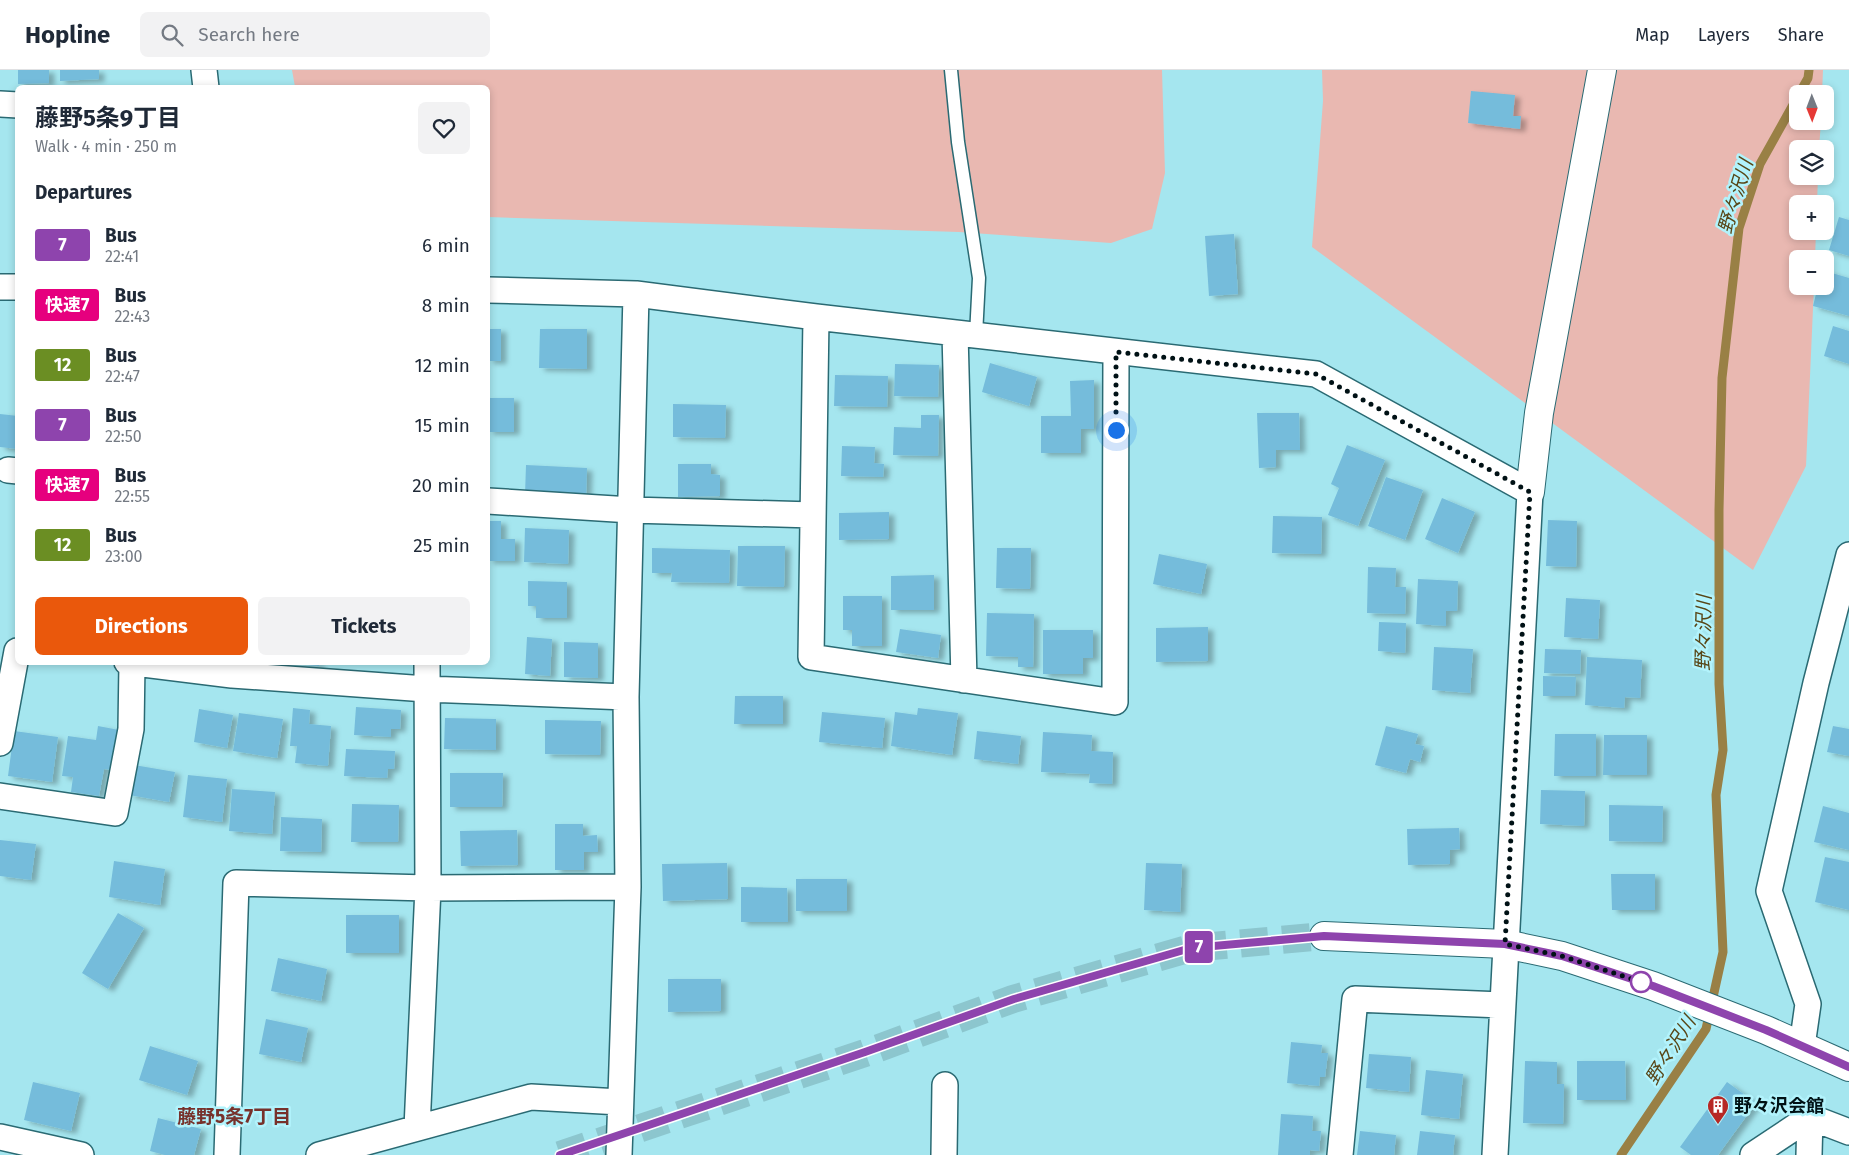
<!DOCTYPE html>
<html lang="en">
<head>
<meta charset="utf-8">
<style>
	body { margin:0; font-family:"Fira Sans","Noto Sans JP",sans-serif; background:#f2f2f3; color:#1f2937; height:100vh; display:flex; flex-direction:column; font-size:19px; white-space:nowrap }
	* { box-sizing:border-box; margin:0 }
	p { font-size:16px; color:#747a83 }
	.icon { flex:none; width:28px; height:28px; fill:none; stroke:currentColor; stroke-width:2; stroke-linecap:round; stroke-linejoin:round }
	.map { position:relative; flex:1; overflow:hidden }
	.drawer { position:absolute; left:15px; top:15px; width:475px; height:580px; display:flex; flex-direction:column; background:#fff; border-radius:8px; box-shadow:0 2px 8px #0003 }
	.drawer>* { flex:none }
	.badge { padding:0 10px; border-radius:4px; font-size:18px; line-height:32px }
	.needle { width:32px; rotate:179deg }
	.fabs { position:absolute; left:1789px; top:15px; display:grid; gap:10px }
	.fabs a { display:grid; place-items:center; width:45px; height:45px; border-radius:8px; background:#fff; box-shadow:0 2px 8px #0003; font-size:25px }
	.you { position:absolute; width:25px; height:25px; margin:-12px; border:4px solid #fff; border-radius:50%; background:#1a73e8; box-shadow:0 0 0 8px #1a73e833 }
	.map>.badge { position:absolute; translate:-50% -50%; box-shadow:0 0 0 2px #fff }
	h2 { padding:0 20px; font-size:19px; line-height:45px }
	.round { display:grid; place-items:center; flex:none; width:52px; height:52px; border-radius:8px; background:#f2f2f3 }
	.headline { display:flex; align-items:center; justify-content:space-between; height:85px; padding:0 20px }
	h1 { font-size:24px; font-weight:700; line-height:38px }
	.cta { display:flex; gap:10px; margin-top:auto; padding:10px 20px }
	.cta a { flex:1; height:58px; border-radius:8px; background:#ea580c; color:#fff; font-size:20px; font-weight:700; line-height:58px; text-align:center }
	.cta a+a { background:#f2f2f3; color:#1f2937 }
	ul { padding:0; list-style:none }
	li { display:flex; align-items:center; gap:15px; height:60px; padding:0 20px }
	li div { flex:1 }
	li b { display:block; font-size:19px }
	li em { font-style:normal }
	li .badge { min-width:55px; font-weight:700; text-align:center }
	header { display:flex; align-items:center; gap:30px; box-sizing:border-box; height:70px; padding:0 25px; background:#fff; border-bottom:1px solid #e0e1e3 }
	header strong { font-size:24px }
	nav { display:flex; gap:28px; margin-inline-start:auto; font-size:18px }
	.search { width:350px; height:45px; background:#f2f2f3; display:flex; align-items:center; gap:12px; box-sizing:border-box; padding:0 18px; border-radius:8px; color:#747a83; font-size:19px }
	.map>svg:first-child { display:block }
</style>
</head>
<body>
<header>
<strong>Hopline</strong>
<div class="search"><svg class="icon" aria-label="search" viewBox="0 0 24 24"><circle cx="10" cy="10" r="6"/><path d="M15 15l6 6"/></svg>Search here</div>
<nav><a>Map</a><a>Layers</a><a>Share</a></nav>
</header>
<div class="map">
<svg width="1849" height="1085" viewBox="0 0 1849 1085">
	<defs>
		<filter id="shadow"><feDropShadow dx="5.5" dy="3" stdDeviation="2.5" flood-color="#0004"/></filter>
	</defs>
	<rect width="100%" height="100%" fill="#a5e6ef"/>
	<path fill="#e9b8b1" d="M292 0H1162L1165 103 1152 159 1111 173 959 162 488 147V18L295 17Z
		M1322 0H1823L1822 24H1798V51H1821L1819 79H1798V106H1818L1817 134H1798V161H1816L1815 189H1798V216H1814L1806 396 1753 500 1312 177 1323 31Z"/>
	<g fill="none" stroke-linecap="round" stroke-linejoin="round">
		<path stroke="#998045" stroke-width="9" d="M1799 24 1808 8 1809 0
			M1621 1085 1706 959 1723 882 1716 725 1723 680 1719 614V440L1722 308 1739 158 1760 94 1798 26"/>
	</g>
	<path fill="#75bcdb" filter="url(#shadow)" d="M18 0H49V13L18 14Z
		M60 0H99V9L60 11Z
		M1471 21 1515 25 1513 46H1521L1520 59 1468 53Z
		M1839 147 1849 150V186L1829 180Z
		M1234 164 1238 224 1209 226 1205 166Z
		M1825 201 1849 208V246L1813 236 1818 216H1825Z
		M1833 256 1849 261V294L1824 286Z
		M488 259H501V291H488Z
		M540 259H587V299L539 298Z
		M990 293 1037 307 1029 336 982 322Z
		M895 294 939 295 938 327 894 326Z
		M835 305 888 306 887 337 834 336Z
		M1094 310V359H1081V383H1041V346H1071L1070 311Z
		M488 328H514V362H488Z
		M673 334 726 335 725 368 673 367Z
		M1257 343H1299L1300 380H1276V397L1259 398Z
		M0 344 18 346V379L0 377Z
		M921 345H939L938 386 893 385 894 357 921 358Z
		M1347 375 1385 390 1358 456 1328 445 1339 418 1331 414Z
		M842 376 875 377 874 393 884 394 883 407 841 406Z
		M678 394H711V404L720 405V426L678 427Z
		M526 395 587 398 586 428 525 425Z
		M1386 407 1423 420 1405 470 1368 456Z
		M1442 428 1475 442 1458 483 1425 469Z
		M889 442V469L839 470V443Z
		M1273 446 1322 447 1321 484 1272 483Z
		M1548 450 1577 451 1576 497 1546 496Z
		M488 451H501V469H515V491H488Z
		M525 458 569 460 568 494 524 492Z
		M738 476H785L784 517 737 516Z
		M652 478 730 480 729 513 671 512 672 503H652Z
		M997 478H1031L1030 519 996 518Z
		M1159 484 1207 494 1201 524 1153 514Z
		M1368 497 1396 498 1395 517H1406L1405 544 1367 543Z
		M934 505V540H891V506Z
		M1418 509 1458 511 1457 541H1446V556L1416 554Z
		M528 511 567 512V548H536V536H528Z
		M843 526H882V576H852V560H843Z
		M1566 528 1600 530 1598 569 1564 567Z
		M987 543 1034 544 1033 597H1018V587L986 586Z
		M1379 552 1406 553 1405 583 1378 581Z
		M1208 557V591L1156 592V558Z
		M900 559 941 565 938 588 896 582Z
		M1043 560H1093V588H1083V604H1043Z
		M527 567 552 569 550 606 525 604Z
		M564 572 598 573V608L564 607Z
		M1434 577 1473 579 1470 623 1432 620Z
		M1545 579 1581 580 1580 604 1544 603Z
		M1587 587 1642 590 1640 628 1625 627 1624 638 1585 635Z
		M269 592H319V596Z
		M1543 606 1576 607 1575 626H1543Z
		M735 626H783V654H734Z
		M356 637 401 640 400 659H391V667L354 665Z
		M293 638 310 640 309 654 331 656 328 696 295 693 297 676H290Z
		M918 638 958 643 952 685 891 676 895 642 917 645Z
		M199 639 233 645 227 678 194 672Z
		M822 642 885 648 882 678 819 672Z
		M239 643 283 649 277 688 233 681Z
		M445 648 496 649V680L444 679Z
		M545 650 601 651 600 685 545 684Z
		M98 656 119 660 113 700 104 699 99 726 71 722 73 707 62 706 68 666 96 670Z
		M1386 656 1418 664 1415 674 1424 676 1420 692 1410 689 1406 703 1375 695Z
		M1833 656 1849 659V686L1827 682Z
		M14 661 58 667 52 712 8 706Z
		M977 661 1021 666 1018 694 974 689Z
		M1043 662 1092 665 1091 681 1113 682 1112 714 1089 713 1090 704 1041 702Z
		M1555 664H1596V706H1554Z
		M1604 665H1647V705H1603Z
		M346 679 395 681 394 699H388L387 708 344 706Z
		M134 695 175 702 169 732 129 725Z
		M450 703H503L502 737H450Z
		M188 705 227 709 222 752 183 747Z
		M232 719 275 722 272 764 229 761Z
		M1541 720 1585 721 1584 756 1540 754Z
		M352 734 399 735 398 772H351Z
		M1609 735 1663 736 1662 772 1609 771Z
		M1823 736 1849 743V780L1814 772Z
		M281 747 322 749 321 782 280 781Z
		M555 754H583V766L597 765 598 782H584V800H555Z
		M1459 758 1460 779 1450 780V794L1408 795 1407 759Z
		M517 760 518 795 461 796 460 761Z
		M0 770 36 774 31 810 0 806Z
		M1825 787 1849 792V840L1815 832Z
		M114 791 165 799 160 835 109 827Z
		M727 793 728 829 663 831 662 794Z
		M1146 793 1182 794 1180 842 1144 840Z
		M1611 804H1655V840H1612Z
		M796 809H847V841H796Z
		M741 817 787 818 788 852H741Z
		M118 843 144 858 108 919 82 903Z
		M346 845H399V883H346Z
		M278 888 327 899 321 931 271 921Z
		M668 909H721V941L668 942Z
		M266 949 308 958 301 992 259 984Z
		M1291 972 1322 975 1321 983H1328L1325 1007H1320L1319 1016 1287 1013Z
		M150 976 198 991 187 1025 139 1010Z
		M1369 984 1411 987 1409 1022 1366 1018Z
		M1525 991 1557 992V1014H1564L1563 1054 1523 1053Z
		M1577 991H1625L1626 1030H1577Z
		M1426 1000 1463 1004 1459 1049 1421 1045Z
		M33 1012 80 1023 71 1061 24 1050Z
		M1727 1012 1756 1033 1718 1085H1691L1680 1077Z
		M1281 1044 1313 1046 1312 1061H1321L1319 1081 1310 1080V1085H1278Z
		M158 1048 201 1059 194 1085H165L150 1081Z
		M1360 1061 1396 1065 1394 1085H1357Z
		M1420 1061 1455 1065 1453 1085H1417Z"/>
	<g fill="none" stroke-linecap="round" stroke-linejoin="round">
		<path stroke="#8cc6ce" stroke-width="28" stroke-dasharray="28 14" stroke-linecap="butt" d="M560 1085 865 983 1013 929 1191 878 1324 866"/>
		<g stroke="#2a6a73" stroke-width="15">
			<path id="service" d="M951 0 958 72 979 208 976 265"/>
		</g>
		<g stroke="#2a6a73" stroke-width="28">
			<path id="minor" d="M204 0 206 18
				M0 34 18 35
				M0 217H18
				M488 220 636 224 816 247 1316 304 1530 422 1495 1085
				M816 247 811 587 1115 632 1116 282
				M955 263 964 610
				M8 400 18 401
				M488 431 631 440 813 445
				M127 592 232 605 426 619 626 627
				M0 673 17 581
				M0 726 115 743 131 659 132 593
				M1802 976 1808 934 1769 821 1816 613 1849 485
				M417 1058 428 818 427 592
				M0 1067 81 1085
				M227 1085 236 813 428 818 628 817
				M319 1085 531 1027 620 1032
				M619 1085 628 817 626 627 636 224
				M944 1085 945 1015
				M1340 1085 1355 929 1502 935
				M1753 1085 1810 1047 1849 1062
				M1809 1085 1810 1047"/>
		</g>
		<g stroke="#2a6a73" stroke-width="30">
			<path id="tertiary" d="M1530 422 1539 343 1602 0
				M1324 866 1505 874 1562 886 1653 916 1766 960 1849 997"/>
		</g>
		<use href="#service" stroke="#fff" stroke-width="12"/>
		<use href="#minor" stroke="#fff" stroke-width="25"/>
		<use href="#tertiary" stroke="#fff" stroke-width="28"/>
	</g>
	<g fill="none" stroke-linecap="round" stroke-linejoin="round">
		<g stroke="#fff" stroke-width="11">
			<path id="line" d="M560 1085 865 982 1014 929 1191 878 1324 866 1505 874 1562 886 1653 916 1766 960 1849 997"/>
		</g>
		<use href="#line" stroke="#8e44ad" stroke-width="8"/>
		<path stroke="#001115" stroke-width="5" stroke-dasharray="0 9" d="M1116 360V282L1316 304 1530 422 1505 874 1562 886 1641 912"/>
	</g>
	<defs>
		<g id="building-pin" transform="scale(1.125)"><path d="M0 17L-7.5 6A9.5 9.5 0 1 1 7.5 6Z" fill="#b72825" stroke="#b2f3fc"/><path d="M-4-6H4V6H1V3H-1V6H-4ZM-2.5-4.3h1.7v1.8h-1.7ZM.8-4.3h1.7v1.8H.8ZM-2.5-1h1.7V.8h-1.7ZM.8-1h1.7V.8H.8Z" fill="#fff"/></g>
	</defs>
	<g fill-rule="evenodd">
		<use href="#building-pin" x="1718" y="1036"/>
	</g>
	<circle fill="#fff" stroke="#8e44ad" stroke-width="2.5" cx="1641" cy="912" r="10"/>
	<g text-anchor="middle" stroke-width="5" stroke-linejoin="round" paint-order="stroke">
		<g font-size="18" font-weight="bold" fill="#001115" stroke="#b2f3fc" text-anchor="start">
			<text x="1734" y="1042">野々沢会館</text>
		</g>
		<g font-size="19" font-style="italic" fill="#584617" stroke="#b2f3fc">
			<text transform="translate(1735 126) rotate(-73)" y="7">野々沢川</text>
			<text transform="translate(1703 563) rotate(-89)" y="7">野々沢川</text>
			<text transform="translate(1670 980) rotate(-58)" y="7">野々沢川</text>
		</g>
		<g font-size="19" font-weight="bold" fill="#77312b" stroke="#b2f3fc">
			<text x="234" y="1053">藤野5条7丁目</text>
		</g>
	</g>
</svg>
<div class="fabs">
<a><svg class="needle" viewBox="-14 -14 28 28"><path d="M0-13l5 13h-10z" fill="#e53935"/><path d="M0 13l5-13h-10z" fill="#747a83"/></svg></a>
<a><svg class="icon" aria-label="layers" viewBox="0 0 24 24"><path d="M12 4l9 5-9 5-9-5zM3 14l9 5 9-5"/></svg></a>
<a>+</a>
<a>−</a>
</div>
<div class="you" style="left:1116px;top:360px"></div>
<b class="badge" style="left:1199px;top:877px;background:#8e44ad;color:#fff">7</b>
<section class="drawer">
<div class="headline"><div><h1>藤野5条9丁目</h1><p>Walk · 4 min · 250 m</p></div><a class="round"><svg class="icon" aria-label="heart" viewBox="0 0 24 24"><path d="M12 20l-8-8c-3-5 5-10 8-4 3-6 11-1 8 4z"/></svg></a></div>
<h2>Departures</h2>
<ul>
<li><span class="badge" style="background:#8e44ad;color:#fff">7</span><div><b>Bus</b><p>22:41</p></div><em>6 min</em></li>
<li><span class="badge" style="background:#e6007e;color:#fff">快速7</span><div><b>Bus</b><p>22:43</p></div><em>8 min</em></li>
<li><span class="badge" style="background:#6b8e23;color:#fff">12</span><div><b>Bus</b><p>22:47</p></div><em>12 min</em></li>
<li><span class="badge" style="background:#8e44ad;color:#fff">7</span><div><b>Bus</b><p>22:50</p></div><em>15 min</em></li>
<li><span class="badge" style="background:#e6007e;color:#fff">快速7</span><div><b>Bus</b><p>22:55</p></div><em>20 min</em></li>
<li><span class="badge" style="background:#6b8e23;color:#fff">12</span><div><b>Bus</b><p>23:00</p></div><em>25 min</em></li>
</ul>
<div class="cta"><a>Directions</a><a>Tickets</a></div>
</section>
</div>
</body>
</html>
